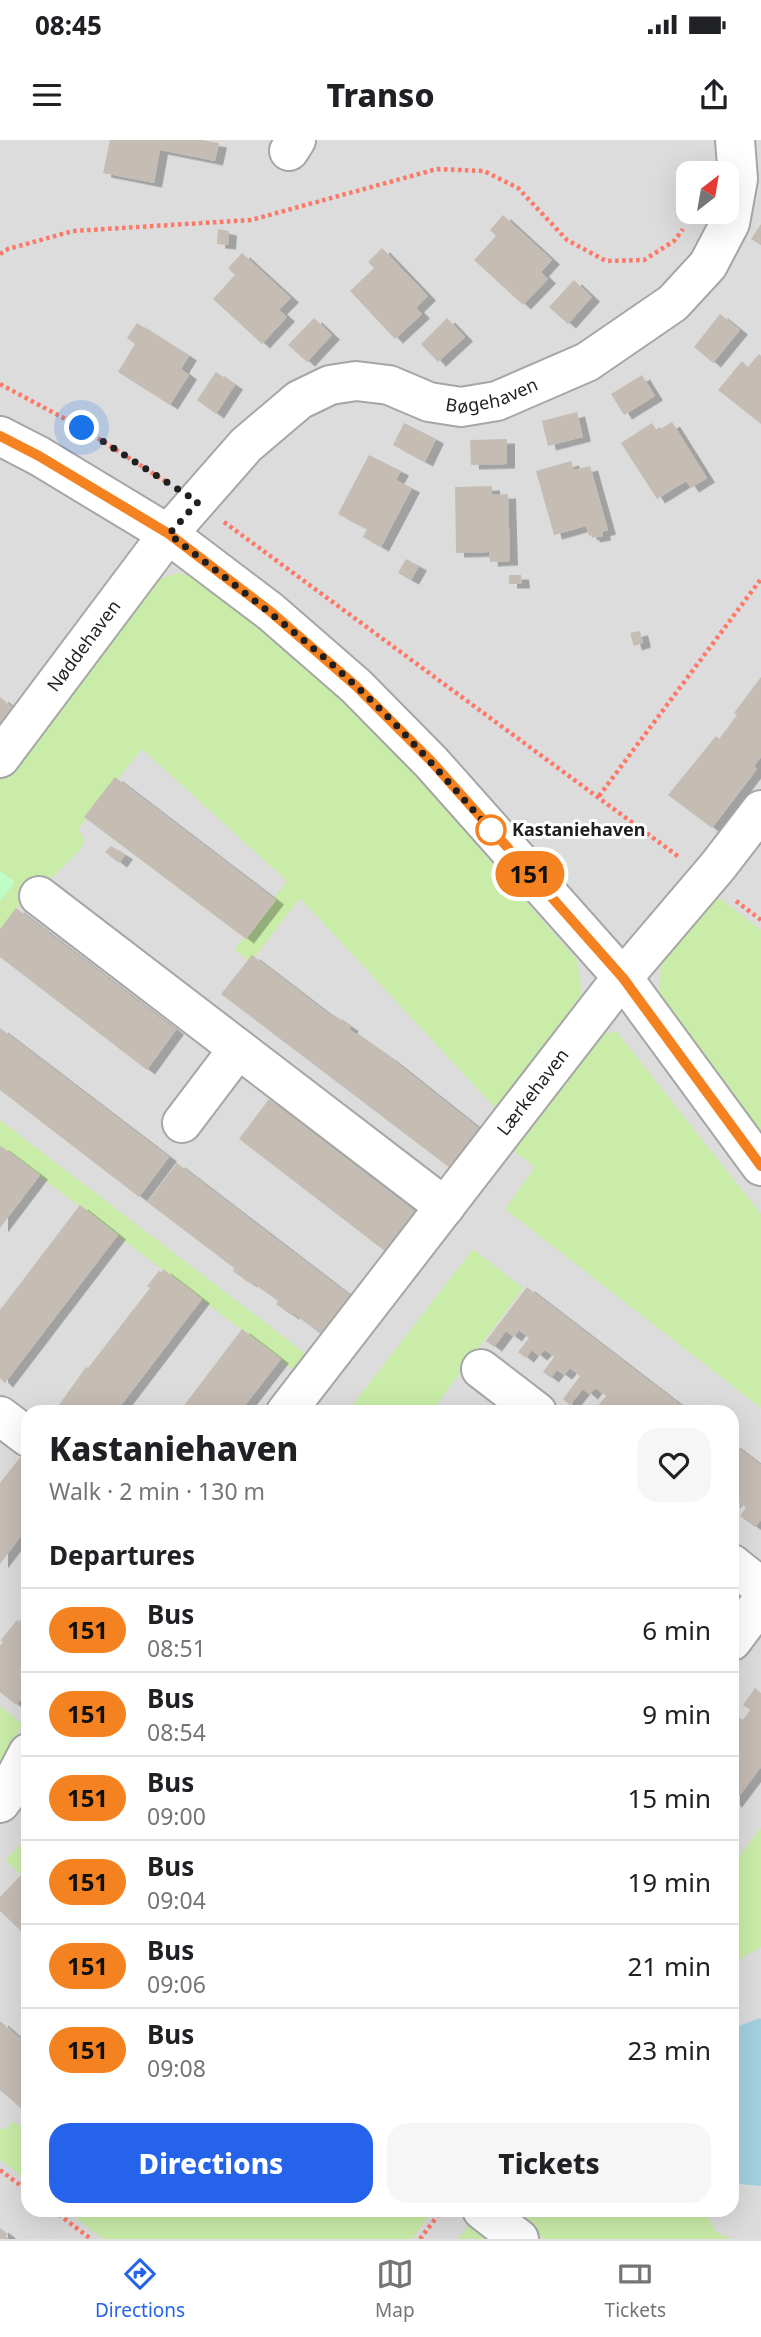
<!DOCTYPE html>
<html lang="en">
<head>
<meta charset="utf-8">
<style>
	body { margin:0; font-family:"Noto Sans",sans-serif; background:#f6f6f6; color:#202124; height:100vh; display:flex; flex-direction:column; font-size:26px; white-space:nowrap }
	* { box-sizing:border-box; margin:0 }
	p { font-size:23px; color:#757577 }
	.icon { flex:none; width:38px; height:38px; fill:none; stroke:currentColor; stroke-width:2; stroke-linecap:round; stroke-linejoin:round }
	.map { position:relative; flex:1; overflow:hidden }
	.sheet { position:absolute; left:21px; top:1265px; width:718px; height:812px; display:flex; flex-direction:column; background:#fff; border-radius:21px; box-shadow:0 7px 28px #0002 }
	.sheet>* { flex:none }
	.badge { padding:0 14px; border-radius:23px; font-size:24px; line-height:46px }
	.needle { width:46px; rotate:31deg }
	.controls { position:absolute; left:676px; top:21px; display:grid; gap:14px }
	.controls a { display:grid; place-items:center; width:63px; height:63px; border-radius:14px; background:#fff; box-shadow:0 7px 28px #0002; font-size:35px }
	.you { position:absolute; width:35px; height:35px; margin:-18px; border:5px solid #fff; border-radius:50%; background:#1a73e8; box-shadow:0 0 0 10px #1a73e833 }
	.map>.badge { position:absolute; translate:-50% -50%; box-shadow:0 0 0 4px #fff }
	h2 { padding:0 28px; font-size:26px; line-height:63px }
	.round { display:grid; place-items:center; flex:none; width:74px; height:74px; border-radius:21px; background:#f6f6f6 }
	.headline { display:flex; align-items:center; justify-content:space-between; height:119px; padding:0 28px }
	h1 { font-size:33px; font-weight:800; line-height:52px }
	.primary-button { display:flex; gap:14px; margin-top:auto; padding:14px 28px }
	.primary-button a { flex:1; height:80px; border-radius:21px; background:#2563eb; color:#fff; font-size:28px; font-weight:800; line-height:80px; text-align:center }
	.primary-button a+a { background:#f6f6f6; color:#202124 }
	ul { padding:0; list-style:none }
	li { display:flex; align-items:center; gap:21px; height:84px; padding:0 28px; border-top:2px solid #e0e0e0 }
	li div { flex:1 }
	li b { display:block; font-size:26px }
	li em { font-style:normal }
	li .badge { min-width:77px; font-weight:700; text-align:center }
	.status { display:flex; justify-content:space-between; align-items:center; height:49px; padding:0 35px; background:#fff; direction:ltr }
	.status svg { height:19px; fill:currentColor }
	header { display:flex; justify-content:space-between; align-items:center; height:91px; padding:0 28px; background:#fff; font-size:32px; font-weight:800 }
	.tabs { display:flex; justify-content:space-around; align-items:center; height:98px; border-top:2px solid #e0e0e0; background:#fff; font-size:19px; color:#757577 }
	.tabs a { display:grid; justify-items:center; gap:4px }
	.tabs .active { color:#2563eb }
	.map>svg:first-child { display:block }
</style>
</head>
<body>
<div class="status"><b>08:45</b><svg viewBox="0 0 49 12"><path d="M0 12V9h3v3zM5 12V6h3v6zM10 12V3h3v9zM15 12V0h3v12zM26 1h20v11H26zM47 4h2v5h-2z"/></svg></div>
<header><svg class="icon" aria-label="menu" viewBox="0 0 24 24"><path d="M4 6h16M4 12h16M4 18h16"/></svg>Transo<svg class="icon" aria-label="share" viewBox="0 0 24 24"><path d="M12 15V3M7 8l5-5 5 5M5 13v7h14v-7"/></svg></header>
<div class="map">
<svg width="761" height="2099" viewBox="0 0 761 2099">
	<defs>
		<filter id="shadow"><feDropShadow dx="8" dy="4.5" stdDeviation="0" flood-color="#0004"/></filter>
	</defs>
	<rect width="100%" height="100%" fill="#f0ece5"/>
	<path fill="#dddcdc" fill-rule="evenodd" d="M0 0H761V2099H0ZM688 33H726V72H688ZM28 1272H732V2070H28Z"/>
	<path fill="#c9eca8" d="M178 433 206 441 332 548 426 647 577 820 582 854 497 970 300 758 251 822 234 810 287 741 142 609 78 689 85 700 79 711 50 740 40 736 0 792V641L152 441Z
		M717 756 761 790V1002L659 854 661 822Z
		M617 892 761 1074V1268L505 1069 535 1027 506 1005 596 894Z
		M0 980 306 1214 294 1230 0 1006Z
		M473 1109 523 1148 431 1272H347Z
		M0 1566 22 1584 0 1632Z
		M761 1687V1807L732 1824V1726Z
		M28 1697V1741L5 1720Z
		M14 1981 28 1994V2041L0 2020V1988L4 1990Z
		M66 2070H433L412 2099H103Z
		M507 2070H704L716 2092 731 2099H544Z
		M471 2082 492 2099H458Z"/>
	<path fill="#c0fcc5" d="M0 731 15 742 0 761Z"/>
	<path fill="#a3d1e0" d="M760 1878 761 1879V2046L740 2044 732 2023V1892L736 1887Z"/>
	<path fill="#c5bcb4" filter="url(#shadow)" d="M110 0H202L219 3 215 21 160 10 154 43 103 33Z
		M503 75 552 120 541 132 548 139 523 165 474 120 496 96 490 90Z
		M761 84V105L751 99Z
		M218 89 229 91 228 105 217 104Z
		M382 108 428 156 416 168 422 174 395 199 350 151 374 128 368 122Z
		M242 113 291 158 279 170 287 177 262 204 213 159 235 135 228 128Z
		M574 140 592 157 568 184 549 167Z
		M720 174 740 190 713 223 694 207Z
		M314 178 332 195 307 222 288 205Z
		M447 178 465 197 438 222 421 204Z
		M137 183 189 216 181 229 189 235 170 265 118 232 135 204 127 198Z
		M759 214 761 216V284L718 250 742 221 748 227Z
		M216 232 235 245 216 274 197 260Z
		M642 235 655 256 624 275 611 254Z
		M577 272 583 297 548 306 542 281Z
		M672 282 707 338 691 348 686 341 657 359 621 303 652 283 657 291Z
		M404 283 436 299 425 322 393 305Z
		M507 299V324L471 325 470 300Z
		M369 315 401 331 396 340 412 348 381 407 363 397 367 389 338 374Z
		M571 321 574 330 590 326 608 390 602 392 603 396 592 398 591 395 589 396 586 386 554 395 536 331Z
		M492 346V355L508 354 510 421 490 422 489 412 456 413 455 347Z
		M406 419 419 426 411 440 398 433Z
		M509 435H521L522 444H509Z
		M640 491 643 503 634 506 630 493Z
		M761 537V617L754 626 757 629 712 688 668 655 716 596 719 599 737 575 734 573Z
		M0 557 16 570 0 590Z
		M115 637 276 760 246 799 84 677Z
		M111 706 125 715 119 723 105 712Z
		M16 768 176 890 147 930 0 817V789Z
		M252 815 333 877 334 875 351 887 349 889 392 919 480 989 450 1028 221 854Z
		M0 888 169 1017 139 1057 0 950Z
		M269 959 416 1072 386 1112 239 999Z
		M1 1006 40 1035 0 1088V1007Z
		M177 1023 352 1157 322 1195 293 1173 291 1175 276 1164 278 1161 250 1141 249 1143 233 1131 234 1128 147 1062Z
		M80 1065 118 1095 5 1243 0 1238V1170Z
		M163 1129 202 1159 116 1272H54L86 1227 88 1228 150 1148 147 1146 159 1131 162 1132Z
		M527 1147 682 1266 677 1272H627L621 1267 617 1272 609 1269 605 1272H593L606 1256 595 1248 590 1255 583 1249 570 1265 563 1259 580 1236 570 1228 564 1235 557 1230 551 1238 543 1232 554 1217 545 1210 539 1216 532 1210 526 1218 518 1212 529 1198 519 1190 514 1197 506 1191 494 1207 486 1201Z
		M242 1189 281 1219 240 1272H179Z
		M437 1265 447 1272H432Z
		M732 1303 761 1325V1380L755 1387 740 1376 746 1368 735 1360 732 1364Z
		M22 1315 28 1320V1387L0 1424V1343Z
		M28 1469V1549L16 1565 0 1552V1506L3 1502 1 1500 17 1480 19 1482Z
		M755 1548 761 1553V1627L734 1663 732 1661V1580L735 1575 743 1580 750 1570 743 1565Z
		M21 1735 28 1742V1798L0 1771V1757Z
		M0 1881 28 1905V1966L24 1971 0 1950Z
		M0 2088 8 2094 6 2096 9 2099H0Z"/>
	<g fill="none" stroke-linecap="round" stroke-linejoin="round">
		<g stroke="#a6a6a6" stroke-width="42">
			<g id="minor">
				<path d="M289 11 296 0"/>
				<path d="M0 296 39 316 168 394 271 472 356 546 431 622 623 838 761 1026"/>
				<path id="s1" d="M0 618 168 394 246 305 299 260 330 245 356 241 389 245 429 262 461 267 497 261 587 222 673 163 708 125 730 83 738 39 735 0"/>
				<path d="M39 756 445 1067"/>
				<path d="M182 983 238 909"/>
				<path d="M481 1229 537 1272"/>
				<path id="s2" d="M286 1272 609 854 718 726 761 670"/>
				<path d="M0 1276 28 1297"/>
				<path d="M732 1424 761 1447"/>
				<path d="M732 1501 761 1462"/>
				<path d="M0 1663 6 1655 28 1613"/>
				<path d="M482 2070 519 2099"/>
			</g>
		</g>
		<path stroke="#ff7867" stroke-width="4.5" stroke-dasharray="3.5 3.5" stroke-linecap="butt" d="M0 114 8 109 73 91 251 80 437 29 484 31 518 48 567 100 606 121 644 120 674 101 683 89
			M0 244 82 288 168 343
			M224 382 679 717
			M599 656 761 439
			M736 761 761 780
			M0 2030 28 2051
			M53 2070 91 2099
			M420 2099 442 2070"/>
		<use href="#minor" stroke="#fff" stroke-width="38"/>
	</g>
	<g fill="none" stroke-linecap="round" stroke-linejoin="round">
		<g stroke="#fff" stroke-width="16">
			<path id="line" d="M0 296 39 316 169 394 271 472 356 546 432 622 623 838 761 1026"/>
		</g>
		<use href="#line" stroke="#f58220" stroke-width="10"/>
		<path stroke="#1f1f1f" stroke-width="7" stroke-dasharray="0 12.6" d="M82 288 198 362 169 394C232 443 296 491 355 545 406 592 451 645 497 697L491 690"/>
	</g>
	<circle fill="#fff" stroke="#f58220" stroke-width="3.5" cx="491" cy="690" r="14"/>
	<g text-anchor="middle" stroke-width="6" stroke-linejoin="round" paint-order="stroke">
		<g font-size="18" fill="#1f1f1f" stroke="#fff">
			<text dy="6" stroke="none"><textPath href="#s1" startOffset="670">Bøgehaven</textPath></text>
			<text dy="6" stroke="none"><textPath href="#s1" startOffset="140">Nøddehaven</textPath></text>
			<text dy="6" stroke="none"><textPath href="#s2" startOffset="404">Lærkehaven</textPath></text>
		</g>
		<g font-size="18" font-weight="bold" fill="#1f1f1f" stroke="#fff" text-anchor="start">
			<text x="512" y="696">Kastaniehaven</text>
		</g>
	</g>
</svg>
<div class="controls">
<a><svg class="needle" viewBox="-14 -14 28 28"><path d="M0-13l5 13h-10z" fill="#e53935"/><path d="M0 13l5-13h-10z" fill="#757577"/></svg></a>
</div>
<div class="you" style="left:82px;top:288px"></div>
<b class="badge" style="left:530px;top:734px;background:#f58220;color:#111">151</b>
<section class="sheet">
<div class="headline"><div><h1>Kastaniehaven</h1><p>Walk · 2 min · 130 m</p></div><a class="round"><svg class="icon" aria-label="heart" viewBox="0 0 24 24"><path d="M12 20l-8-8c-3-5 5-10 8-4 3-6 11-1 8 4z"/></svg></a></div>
<h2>Departures</h2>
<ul>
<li><span class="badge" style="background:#f58220;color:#111">151</span><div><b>Bus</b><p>08:51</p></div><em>6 min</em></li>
<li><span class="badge" style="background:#f58220;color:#111">151</span><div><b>Bus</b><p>08:54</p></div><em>9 min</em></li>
<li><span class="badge" style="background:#f58220;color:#111">151</span><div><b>Bus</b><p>09:00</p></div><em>15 min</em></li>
<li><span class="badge" style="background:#f58220;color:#111">151</span><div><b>Bus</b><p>09:04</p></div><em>19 min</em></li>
<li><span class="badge" style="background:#f58220;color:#111">151</span><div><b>Bus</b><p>09:06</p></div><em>21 min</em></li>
<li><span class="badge" style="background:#f58220;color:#111">151</span><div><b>Bus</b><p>09:08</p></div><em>23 min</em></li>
</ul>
<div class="primary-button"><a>Directions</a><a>Tickets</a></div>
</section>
</div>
<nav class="tabs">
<a class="active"><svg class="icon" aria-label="directions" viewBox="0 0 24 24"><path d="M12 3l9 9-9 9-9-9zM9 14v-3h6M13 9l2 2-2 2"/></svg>Directions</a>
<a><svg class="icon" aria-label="map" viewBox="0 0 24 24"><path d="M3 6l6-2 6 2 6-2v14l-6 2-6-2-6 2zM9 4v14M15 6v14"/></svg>Map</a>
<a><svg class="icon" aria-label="tickets" viewBox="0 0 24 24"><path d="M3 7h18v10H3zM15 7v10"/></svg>Tickets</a>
</nav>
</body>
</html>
